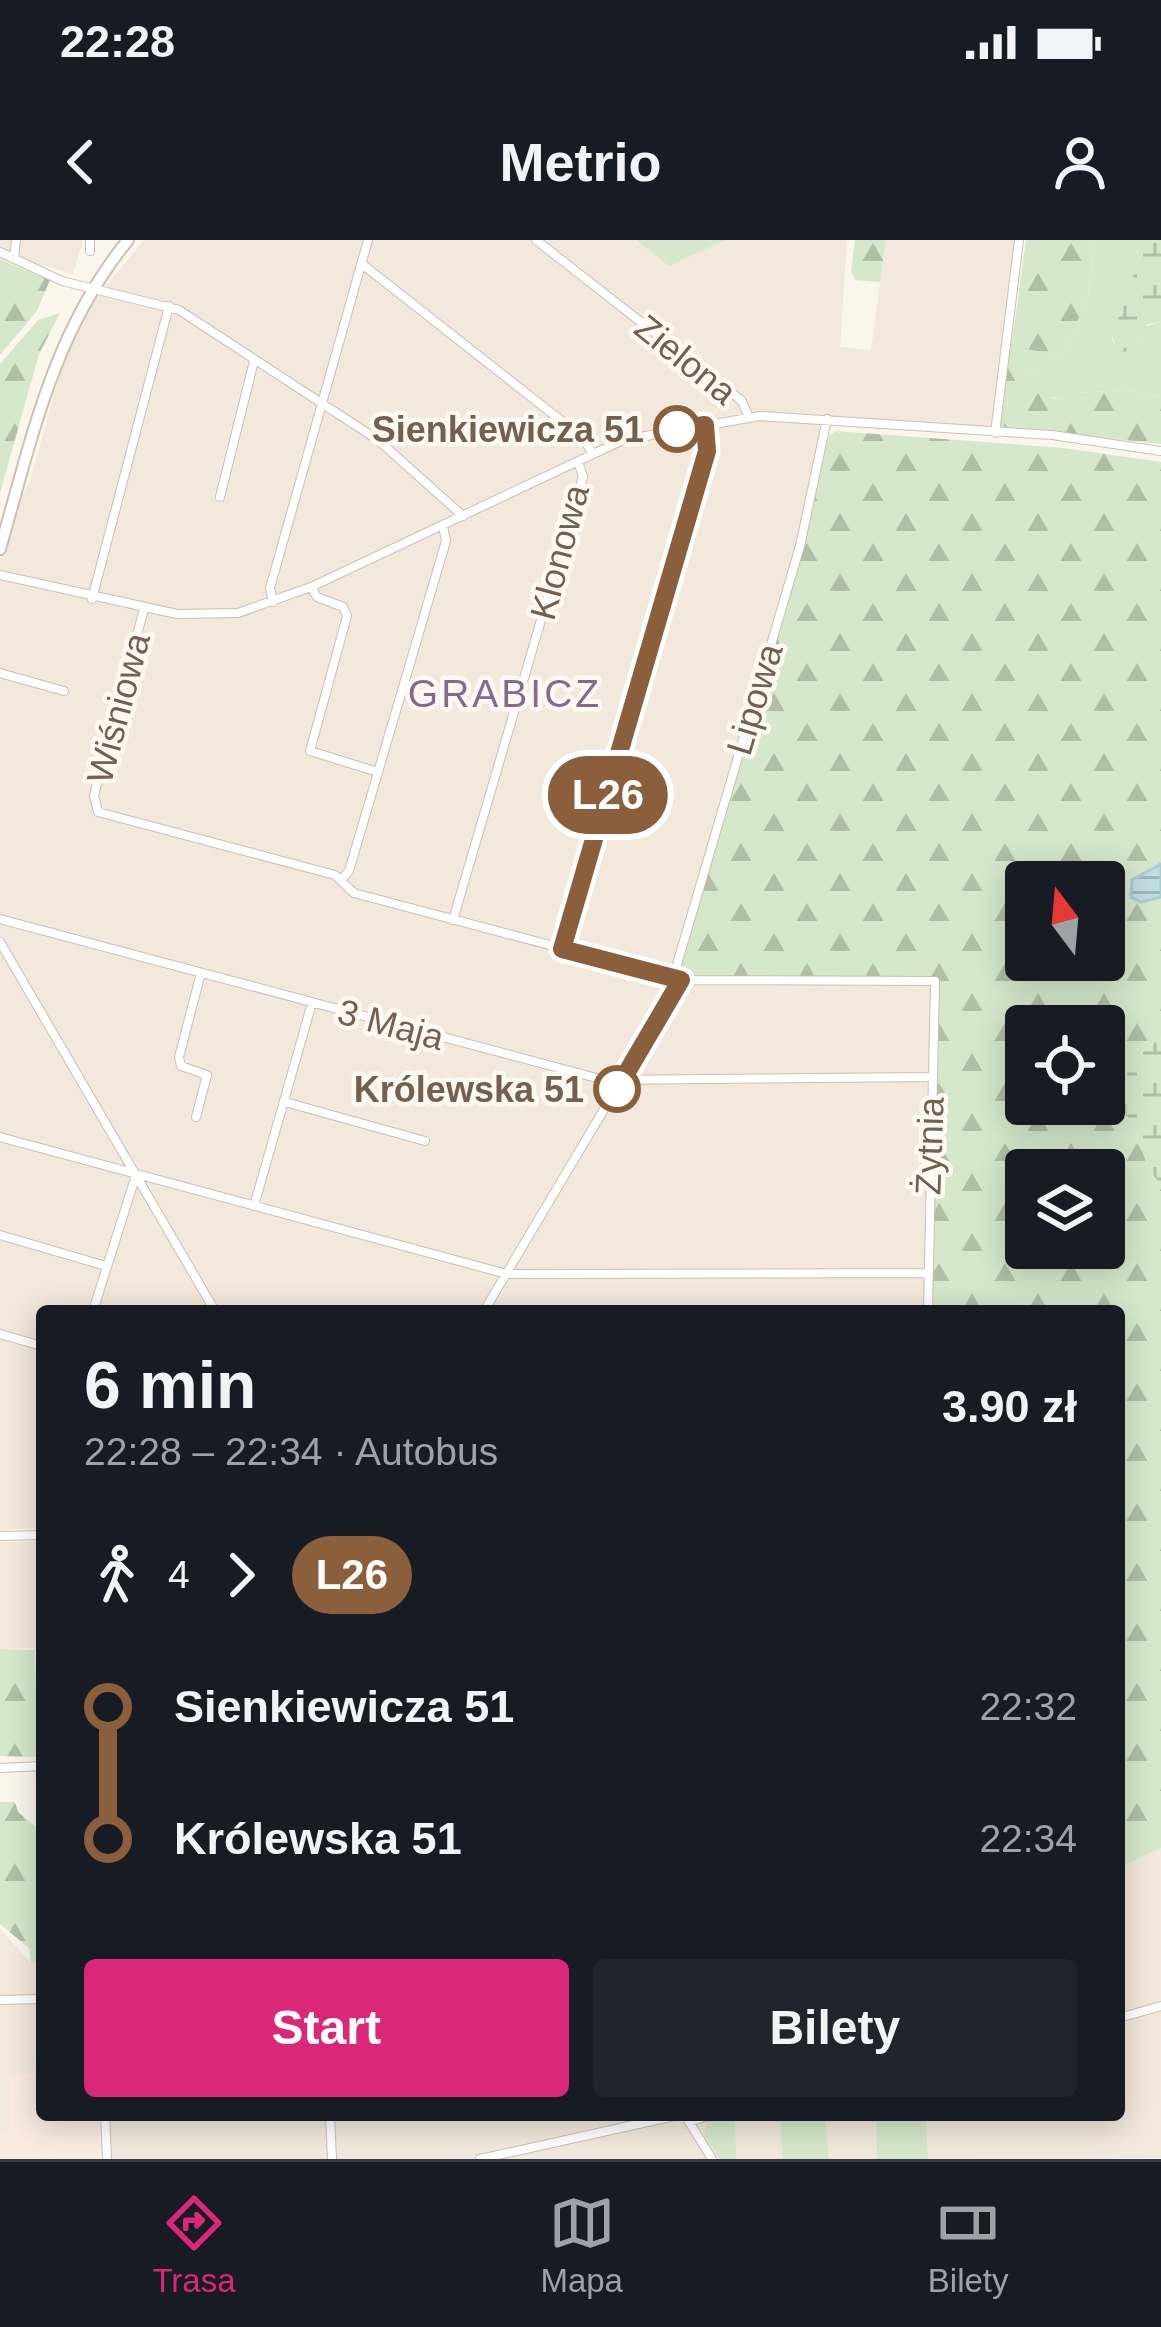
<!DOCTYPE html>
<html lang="pl">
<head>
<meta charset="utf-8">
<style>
	body { margin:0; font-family:Helvetica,sans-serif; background:#20242c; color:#f1f3f6; height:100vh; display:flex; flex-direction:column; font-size:45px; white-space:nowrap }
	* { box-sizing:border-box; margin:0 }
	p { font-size:39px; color:#9ea1a6 }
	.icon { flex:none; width:66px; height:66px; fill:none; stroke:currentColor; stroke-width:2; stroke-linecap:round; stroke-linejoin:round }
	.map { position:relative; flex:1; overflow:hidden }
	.drawer { position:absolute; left:36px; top:1065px; width:1089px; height:816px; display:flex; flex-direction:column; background:#171b24; border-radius:12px; box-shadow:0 6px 30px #0003 }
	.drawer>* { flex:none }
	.badge { padding:0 24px; border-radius:39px; font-size:42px; line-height:78px }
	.needle { width:78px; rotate:344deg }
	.controls { position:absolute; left:1005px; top:621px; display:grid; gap:24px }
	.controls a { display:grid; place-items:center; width:120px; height:120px; border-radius:12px; background:#171b24; box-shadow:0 6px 30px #0003; font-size:60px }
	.map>.badge { position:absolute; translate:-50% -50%; box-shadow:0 0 0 6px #fff }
	.legs { display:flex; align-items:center; gap:18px; height:132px; padding:0 48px; font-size:39px }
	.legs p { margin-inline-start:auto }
	.summary { display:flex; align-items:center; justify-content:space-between; height:204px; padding:0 48px }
	h1 { font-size:66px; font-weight:700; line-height:90px }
	.primary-button { display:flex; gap:24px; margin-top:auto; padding:24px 48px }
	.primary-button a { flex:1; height:138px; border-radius:12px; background:#db2777; color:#fff; font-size:48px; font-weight:700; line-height:138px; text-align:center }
	.primary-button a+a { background:#20242c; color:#f1f3f6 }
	ul { padding:0 48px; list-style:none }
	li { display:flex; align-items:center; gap:42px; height:132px; font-size:45px }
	li i { display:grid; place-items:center; width:18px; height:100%; margin:0 15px; background:currentColor }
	li i::after { content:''; width:30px; height:30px; margin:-15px; border:9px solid; border-radius:50%; background:#171b24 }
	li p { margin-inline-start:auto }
	li:first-child i { background:linear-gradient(#0000 50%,currentColor 0) }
	li:last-child i { background:linear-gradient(currentColor 50%,#0000 0) }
	.status { display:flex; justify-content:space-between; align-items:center; height:84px; padding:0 60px; background:#171b24; direction:ltr }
	.status svg { height:33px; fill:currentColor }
	header { display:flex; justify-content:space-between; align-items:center; height:156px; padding:0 48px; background:#171b24; font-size:54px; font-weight:700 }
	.dock { display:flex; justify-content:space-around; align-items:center; height:168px; border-top:3px solid #363941; background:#171b24; font-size:33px; color:#9ea1a6 }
	.dock a { display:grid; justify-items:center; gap:6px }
	.dock .on { color:#db2777 }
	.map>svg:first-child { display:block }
</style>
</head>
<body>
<div class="status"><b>22:28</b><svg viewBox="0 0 49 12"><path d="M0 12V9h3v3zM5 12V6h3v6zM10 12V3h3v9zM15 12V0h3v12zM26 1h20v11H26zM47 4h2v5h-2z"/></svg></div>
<header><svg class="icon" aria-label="back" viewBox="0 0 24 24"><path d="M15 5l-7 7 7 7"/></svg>Metrio<svg class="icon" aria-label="person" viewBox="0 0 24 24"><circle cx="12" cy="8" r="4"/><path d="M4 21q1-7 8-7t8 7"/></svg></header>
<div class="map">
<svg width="1161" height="1919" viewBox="0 0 1161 1919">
	<defs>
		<pattern id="forest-firs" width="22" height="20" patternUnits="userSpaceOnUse" patternTransform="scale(3)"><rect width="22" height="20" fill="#d5e8cb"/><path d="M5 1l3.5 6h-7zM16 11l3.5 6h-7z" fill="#b1bfa7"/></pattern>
		<pattern id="wetland-marsh" width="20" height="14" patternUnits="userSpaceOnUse" patternTransform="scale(3)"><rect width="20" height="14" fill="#d5e8cb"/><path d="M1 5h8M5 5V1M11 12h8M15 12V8" fill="none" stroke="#b1bfa7"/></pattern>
		<pattern id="water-rules" width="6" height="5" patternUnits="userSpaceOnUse" patternTransform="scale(3)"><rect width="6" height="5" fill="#c1dce3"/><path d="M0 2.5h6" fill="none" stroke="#a1b6ba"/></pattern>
	</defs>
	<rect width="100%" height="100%" fill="#fbf6ec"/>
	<path fill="#f2e8db" d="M0 0H83L73 34 41 25 37 34 0 20Z
		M144 0H636L669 26 726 0H847L840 107 871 110 886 0H1021L999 195 833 182 679 736 939 739 928 1071H42V1288L0 1290V286L29 244 64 119 95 59Z
		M42 1301V1661L34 1521 41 1520 39 1408 0 1409V1302Z
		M1161 1608V1918L928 1919 926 1875H1119V1628Z
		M0 1689 30 1722 42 1721V1818L34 1820V1835L9 1838V1893H0Z
		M101 1875H780L782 1919H102Z
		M825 1875H876L877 1919H829Z"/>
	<path fill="#faeae1" d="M42 1818V1875H99L100 1919H0V1893L9 1892V1837L33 1834 34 1819Z"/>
	<path fill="#d5e8cb" d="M636 0H726L669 26Z
		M1095 0H1146L1112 97 1113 103 1139 101 1144 87 1161 82V157L1127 150 1076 153 1074 162 1050 157 1052 134 1005 125 1008 106 1064 115 1088 55Z
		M720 1875H735L736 1919H720L704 1895 708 1880Z
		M780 1875H825L829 1919H782Z
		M876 1875H926L928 1919H877Z"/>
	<path fill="url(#forest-firs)" fill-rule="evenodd" d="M855 0H886L880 42 855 40 851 31Z
		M1026 0H1095L1088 55 1064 115 1011 107Z
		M0 20 50 40 37 71 0 115Z
		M60 73 39 114 0 253V124L38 80Z
		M1005 125 1053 134 1051 158 1074 161 1075 153 1127 150 1161 157V204L998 186Z
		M836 191 1064 208 1161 222V798L1128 823 1147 927 1161 945V1608L1119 1628V1071H928L939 740 678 736 829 196ZM1026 642H1104V720H1026ZM1026 786H1104V864H1026ZM1026 930H1104V1008H1026Z
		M0 1409 35 1410 38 1517 0 1516Z
		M0 1562H15L18 1572 36 1587 42 1721 31 1722 29 1708 0 1684Z"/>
	<path fill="url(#wetland-marsh)" d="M1146 0H1161V82L1146 85 1136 107 1119 114 1112 96Z
		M1161 798V945L1147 927 1137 889 1125 873 1128 823Z"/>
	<path fill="url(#water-rules)" stroke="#a9cbd4" stroke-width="3" d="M1161 624V657L1141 662 1131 657 1132 640Z"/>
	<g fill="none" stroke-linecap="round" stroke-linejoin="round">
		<g stroke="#ccbfb2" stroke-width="10">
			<path id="street" d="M90 0V11
				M536 0 742 161 749 178
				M0 12 62 41 179 70 378 200 463 276
				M14 18 16 0
				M362 24 582 197 593 214
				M995 193 1019 0
				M220 257 254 121
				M0 335 177 374 238 373 311 347 623 200 760 176 1052 195 1161 211
				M311 347 317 357 343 367 347 376 310 511 378 532
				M92 359 169 66
				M273 362 270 348 368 0
				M144 369 94 555 98 572 335 635 354 653 681 740 935 741 928 1071
				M0 433 64 451
				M341 640 349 631 446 301 443 286
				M0 679 604 840 931 837
				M453 680 583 237 578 221
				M0 702 215 1071
				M562 709 707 211 705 185
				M673 738 800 306 827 179
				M285 862 425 901
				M196 877 207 835 181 826 179 817 201 733
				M0 897 507 1034 927 1033
				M254 966 312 763
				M0 995 106 1026
				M93 1071 136 935
				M484 1071 681 740
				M0 1094 42 1106
				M0 1296 42 1295
				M0 1528 42 1526
				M0 1760 42 1759
				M1119 1778 1161 1766
				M105 1875 107 1919
				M330 1875 332 1919
				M685 1875 712 1919
				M689 1882 711 1875
				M480 1919 679 1875"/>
		</g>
		<g stroke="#cfbfb0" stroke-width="14">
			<path id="secondary" d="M0 309C32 198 53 92 128 0"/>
		</g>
		<use href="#street" stroke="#fff" stroke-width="8"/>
		<use href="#secondary" stroke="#fff" stroke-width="10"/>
	</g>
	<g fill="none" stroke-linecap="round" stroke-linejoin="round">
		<g stroke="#fff" stroke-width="27">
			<path id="line-1" d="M617 849 681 740 562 709 707 211 705 185 677 189"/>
		</g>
		<use href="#line-1" stroke="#8b5e3c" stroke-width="18"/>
	</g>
	<g fill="#fff" stroke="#8b5e3c" stroke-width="6">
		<circle cx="677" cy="189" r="21"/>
		<circle cx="617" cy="849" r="21"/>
	</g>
	<g text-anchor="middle" stroke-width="9" stroke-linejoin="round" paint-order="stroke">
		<g font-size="36" fill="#745f51" stroke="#fefaf2">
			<text transform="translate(686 119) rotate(39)" y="13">Zielona</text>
			<text transform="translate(559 312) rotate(-75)" y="13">Klonowa</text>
			<text transform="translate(754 459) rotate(-73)" y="13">Lipowa</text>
			<text transform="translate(118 468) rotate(-75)" y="13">Wiśniowa</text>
			<text transform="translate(391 784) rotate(15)" y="13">3 Maja</text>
			<text transform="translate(929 906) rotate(-88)" y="13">Żytnia</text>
		</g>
		<g font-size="36" font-weight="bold" fill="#745f51" stroke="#fefaf2" text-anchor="end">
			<text x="644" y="202">Sienkiewicza 51</text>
			<text x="584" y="862">Królewska 51</text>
		</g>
		<g font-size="39" letter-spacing="3" fill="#85698f" stroke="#fefaf2">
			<text x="505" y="467">GRABICZ</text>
		</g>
	</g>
</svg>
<div class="controls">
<a><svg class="needle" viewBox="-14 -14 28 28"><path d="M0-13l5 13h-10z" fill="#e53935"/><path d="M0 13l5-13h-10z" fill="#9ea1a6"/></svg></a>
<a><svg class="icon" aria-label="locate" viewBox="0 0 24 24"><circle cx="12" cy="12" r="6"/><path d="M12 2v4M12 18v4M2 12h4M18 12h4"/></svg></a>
<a><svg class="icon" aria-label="layers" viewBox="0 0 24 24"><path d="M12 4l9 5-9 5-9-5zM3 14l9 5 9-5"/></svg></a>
</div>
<b class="badge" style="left:608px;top:555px;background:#8b5e3c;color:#fff">L26</b>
<section class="drawer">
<div class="summary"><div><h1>6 min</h1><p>22:28 – 22:34 · Autobus</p></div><b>3.90 zł</b></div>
<div class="legs"><svg class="icon" aria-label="walk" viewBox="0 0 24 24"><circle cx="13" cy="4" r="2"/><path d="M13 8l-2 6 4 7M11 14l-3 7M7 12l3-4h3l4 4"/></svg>4<svg class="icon" aria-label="forward" viewBox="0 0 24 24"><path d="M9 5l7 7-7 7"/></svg><b class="badge" style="background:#8b5e3c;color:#fff">L26</b></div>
<ul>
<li><i style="color:#8b5e3c"></i><b>Sienkiewicza 51</b><p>22:32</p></li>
<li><i style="color:#8b5e3c"></i><b>Królewska 51</b><p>22:34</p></li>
</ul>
<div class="primary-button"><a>Start</a><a>Bilety</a></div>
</section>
</div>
<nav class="dock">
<a class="on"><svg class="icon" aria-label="directions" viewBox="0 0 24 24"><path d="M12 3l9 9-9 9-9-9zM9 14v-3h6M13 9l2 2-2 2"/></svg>Trasa</a>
<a><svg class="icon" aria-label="map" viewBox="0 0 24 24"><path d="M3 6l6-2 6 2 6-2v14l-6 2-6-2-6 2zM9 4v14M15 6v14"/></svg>Mapa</a>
<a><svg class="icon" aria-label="tickets" viewBox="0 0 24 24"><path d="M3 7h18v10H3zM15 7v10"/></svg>Bilety</a>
</nav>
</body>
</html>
